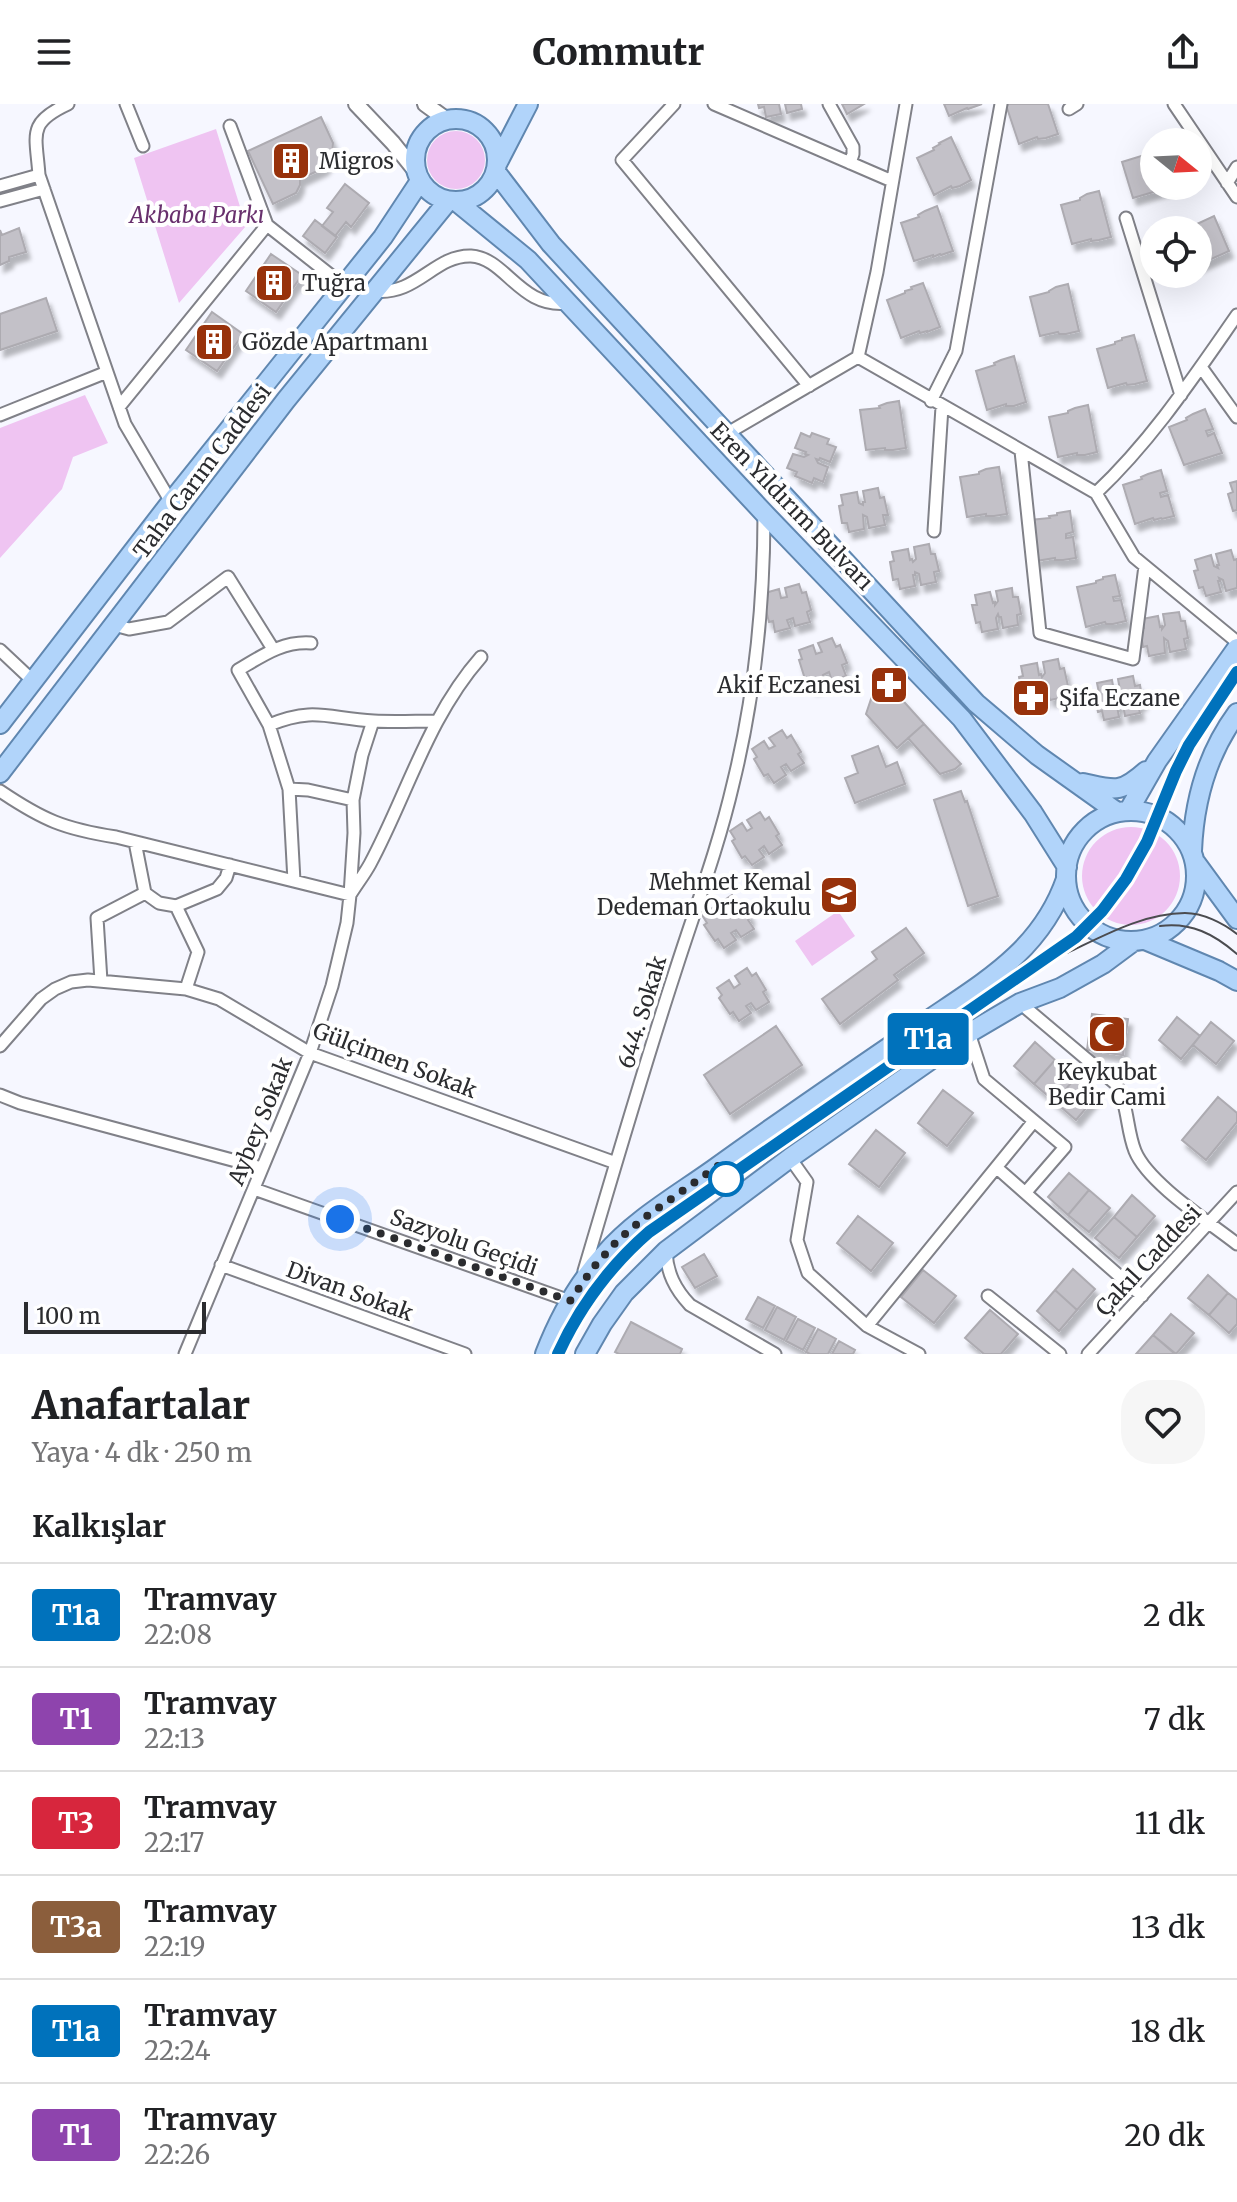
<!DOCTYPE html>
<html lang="tr">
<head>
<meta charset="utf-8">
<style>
	body { margin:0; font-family:Merriweather,serif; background:#f6f6f6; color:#202124; height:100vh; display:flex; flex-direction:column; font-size:30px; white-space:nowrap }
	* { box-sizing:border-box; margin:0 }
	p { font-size:26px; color:#757577 }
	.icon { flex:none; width:44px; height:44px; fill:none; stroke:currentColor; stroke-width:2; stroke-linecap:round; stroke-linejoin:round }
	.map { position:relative; height:1250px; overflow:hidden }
	.drawer { display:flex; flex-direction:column; background:#fff; flex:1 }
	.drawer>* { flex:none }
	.badge { padding:0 16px; border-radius:6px; font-size:28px; line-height:52px }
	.needle { width:52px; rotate:108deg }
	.tools { position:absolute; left:1140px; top:24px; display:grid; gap:16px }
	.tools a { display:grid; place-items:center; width:72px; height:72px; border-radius:50%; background:#fff; box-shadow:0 8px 32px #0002; font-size:40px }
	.scale { position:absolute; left:24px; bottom:20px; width:182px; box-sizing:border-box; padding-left:8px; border:4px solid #2b2c2f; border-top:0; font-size:22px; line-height:28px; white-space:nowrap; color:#2b2c2f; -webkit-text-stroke:6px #fff; paint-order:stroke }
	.you { position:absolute; width:40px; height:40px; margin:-20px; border:6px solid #fff; border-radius:50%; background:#1a73e8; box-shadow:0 0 0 12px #1a73e833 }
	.map>.badge { position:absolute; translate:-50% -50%; box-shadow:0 0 0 4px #fff }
	h2 { padding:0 32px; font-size:30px; line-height:72px }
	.round { display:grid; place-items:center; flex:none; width:84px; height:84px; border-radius:32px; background:#f6f6f6 }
	.headline { display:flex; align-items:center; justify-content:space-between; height:136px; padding:0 32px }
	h1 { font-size:38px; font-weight:800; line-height:60px }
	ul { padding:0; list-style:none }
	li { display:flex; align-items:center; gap:24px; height:104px; padding:0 32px; border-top:2px solid #e0e0e0 }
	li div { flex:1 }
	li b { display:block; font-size:30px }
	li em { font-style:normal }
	li .badge { min-width:88px; font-weight:700; text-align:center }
	header { display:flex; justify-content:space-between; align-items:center; height:104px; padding:0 32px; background:#fff; font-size:36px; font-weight:800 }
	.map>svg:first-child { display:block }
</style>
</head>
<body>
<header><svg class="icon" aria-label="menu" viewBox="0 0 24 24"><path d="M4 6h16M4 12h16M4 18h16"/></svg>Commutr<svg class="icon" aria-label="share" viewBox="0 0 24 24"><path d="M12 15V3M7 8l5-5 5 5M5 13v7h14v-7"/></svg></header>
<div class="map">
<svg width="1237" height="1250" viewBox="0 0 1237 1250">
	<defs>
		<filter id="shadow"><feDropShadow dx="4" dy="7" stdDeviation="2" flood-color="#0004"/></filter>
	</defs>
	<rect width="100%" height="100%" fill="#f6f7ff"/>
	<path fill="#efc4f2" d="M216 25 246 122 179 199 134 54Z
		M427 56a29 29 0 1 1 58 0a29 29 0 1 1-58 0Z
		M85 291 108 339 73 353 62 385 0 454V324Z
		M1082 772a49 49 0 1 1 98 0a49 49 0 1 1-98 0Z
		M838 807 855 832 812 862 795 837Z"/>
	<path fill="#c3c1c8" stroke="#adabb1" stroke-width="2" filter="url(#shadow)" d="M758 0H779L781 10 766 13 764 3 759 4Z
		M785 0H801L802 5 787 9Z
		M842 0H864L847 10Z
		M944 0H982L968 5 967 4 949 12Z
		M1009 0H1048L1058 30 1046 34 1038 35 1037 33 1019 40 1006 1Z
		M321 13 333 39 332 50 328 58 324 64 300 75V81L296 89 273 100 248 47Z
		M951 33 971 76 960 82 952 84 951 82 934 91 917 54 934 46 933 44 940 40 939 39Z
		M1154 48V82H1174L1133 94 1122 58Z
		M345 80 369 99 351 123 346 118 335 132 322 122 333 108 327 104Z
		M1099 87 1111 133 1099 136 1091 137V135L1072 140 1061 101 1080 96V94L1087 90Z
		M937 102 953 147 941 151 940 150 933 153V151L914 157 901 119 919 113 918 111 925 107Z
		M1214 112 1229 147 1198 161V126H1184Z
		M315 116 337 133 325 149 303 132Z
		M19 124 26 148 9 153V157L0 161V126L2 131Z
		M271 150 302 171 276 208 246 187Z
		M923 179 940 223 927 228V227L920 229 919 227 901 234 887 196 905 189V187L912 185 911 183Z
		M1068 180 1079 227 1066 230H1059L1058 228 1040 232 1030 193 1049 188V187L1056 183Z
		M46 194 57 227 0 246V210Z
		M212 208 243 230 217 267 186 246Z
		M1134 231 1147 277 1135 280 1127 281 1126 279 1108 284 1097 245 1115 240V238L1122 236V234Z
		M1014 252 1026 298 1014 302H1006V300L987 306 976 267 995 261 994 259 1001 256Z
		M899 297 906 344 893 346H885V344L866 346 860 306 880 304 879 302 887 299Z
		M1088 301 1097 348 1085 351H1077V349L1058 353 1049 313 1068 309V307L1075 304Z
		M1205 305 1213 325 1206 327 1208 332 1214 329 1222 349 1184 361 1169 323 1187 316 1186 314 1193 310Z
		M801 329 810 333 812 329 829 335 827 340 836 343 830 358 820 354 819 356 816 355 818 359 828 363 823 378 814 374 812 379 795 372 797 368 787 364 793 350 804 353 808 351 805 350 806 348 795 344Z
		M999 363 1007 410 994 412H986V410L967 413 960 373 979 370V368L986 365Z
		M1161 366 1167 387 1160 389 1161 393 1168 391 1174 412 1162 415 1161 414 1154 416 1153 414 1135 420 1123 381 1142 375 1141 373 1148 370Z
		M1237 377V406L1233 407 1228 390 1233 388 1230 379Z
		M878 384 880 394 884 393 888 411H883L885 421 869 424 867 413 863 411 864 425 849 428 847 419H842L839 402 843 401 841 391 857 388 859 399 863 401V398H865L863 387Z
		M1070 407 1073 428 1066 430V434L1073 433 1076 454 1063 456H1055V454L1036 457 1030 416 1050 414 1049 412 1057 411V409Z
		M929 440 931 450H935L939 467 934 468 936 478 921 481 919 470 915 468V471H913L915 482 900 485 898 475 893 476 890 458 894 457 892 448 908 445 910 456 912 455 913 458 916 455 914 443Z
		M1231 446 1234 456 1237 455V484L1226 487 1223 476 1219 474 1220 477H1218L1221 488 1206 492 1203 483 1199 484 1194 467 1198 466 1195 456 1211 451 1214 462 1218 464 1217 461H1219L1216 450Z
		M1115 471 1120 492 1113 493 1114 497 1121 496 1126 517 1113 520H1106L1105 518 1086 523 1077 483 1096 479V477L1103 475V473Z
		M799 480 802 489 806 488 811 506 807 508 810 518 795 522 793 514 787 516 790 524 775 528 773 517 769 518 764 499 767 498 765 489 779 485 781 494 787 493 785 484Z
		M1012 484 1013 493H1018L1021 510 1017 511 1018 521 1003 524 1001 513H999L998 510 996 514 998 525 982 528 980 518 976 519 972 501H977L975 491 990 488 993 499 995 498V501L998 497 996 487Z
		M1179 508 1181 517H1185L1188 534 1184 535 1186 545 1170 548 1168 537 1164 534 1165 549 1149 552 1147 542 1143 543 1140 525 1144 524 1142 515 1158 512 1160 523 1162 522V525L1165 521 1163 510Z
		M832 534 836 543 840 541 847 559 842 561 846 572 832 577 829 568 823 571 826 579 813 584 809 573 805 575 799 556 802 555 799 546 813 541 816 550 822 548 818 539Z
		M1058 555 1060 565 1064 564 1068 582 1063 583 1065 593 1050 596 1047 585 1043 582 1044 597 1029 600 1027 590 1022 591 1019 573 1023 572 1021 562 1037 559 1039 571 1041 570 1042 573 1045 569 1043 558Z
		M1133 572 1135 582 1140 581 1143 599 1138 600 1140 609 1125 612 1123 601 1119 599V602H1117L1119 613 1104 616 1102 607 1098 608 1094 590 1099 589 1097 579 1112 576 1114 587H1116L1117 590 1120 586 1118 575Z
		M887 579 924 620 897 644 866 610 872 592Z
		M924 620 961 660 955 665 940 670 908 634Z
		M782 626 787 634 791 631 801 648 798 650 804 659 791 667 786 660 781 663 786 671 774 679 768 670 764 672 754 655 757 653 752 645 764 637 769 645 775 642 769 634Z
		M878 642 886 663 897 658 905 680 855 699 845 674 858 669 852 652Z
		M961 687 965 698 967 697 998 792 968 802 934 696Z
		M760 708 765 716 769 713 779 730 776 732 782 741 769 750 764 742 759 746 764 753 752 761 745 752 742 754 732 737 735 735 730 727 742 719 747 727 752 724 747 716Z
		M732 791 737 799 741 797 751 813 748 816 754 825 741 833 736 826 731 829 736 836 724 844 718 835 715 837 704 821 707 819 702 811 714 803 719 811 725 807 719 800Z
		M906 824 924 849 894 871 898 876 840 920 822 895 877 855 872 848Z
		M747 864 752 872 756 869 766 886 763 888 769 898 756 906 751 899 746 902 751 909 739 917 733 908 730 910 719 894 722 891 717 884 729 876 734 884 740 880 735 872Z
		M1092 910 1128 915 1123 951 1087 946Z
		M1177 913 1200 932 1181 955 1159 936Z
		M1211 918 1234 937 1216 960 1193 941Z
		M776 922 802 961 730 1010 704 971Z
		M1035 938 1055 956 1034 980 1014 962Z
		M1055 956 1076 973 1055 998 1034 980Z
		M1076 973 1097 991 1076 1016 1055 998Z
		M943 986 973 1009 947 1042 918 1019Z
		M1218 993 1237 1009V1018L1206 1056 1182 1036Z
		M876 1026 905 1049 879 1083 849 1060Z
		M1069 1069 1089 1086 1068 1111 1048 1093Z
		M1089 1086 1110 1104 1089 1128 1068 1111Z
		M1132 1091 1155 1112 1137 1133 1114 1113Z
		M858 1112 893 1139 871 1167 837 1139Z
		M1114 1113 1137 1133 1119 1154 1095 1134Z
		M704 1150 717 1172 695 1184 682 1163Z
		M1073 1165 1095 1185 1077 1206 1055 1186Z
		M923 1166 956 1192 934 1219 901 1193Z
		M1208 1171 1228 1189 1209 1211 1188 1194Z
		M1055 1186 1077 1206 1059 1227 1037 1207Z
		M1228 1189 1237 1196V1220L1229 1229 1209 1211Z
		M758 1193 775 1202 763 1224 746 1215Z
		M777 1203 796 1213 784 1236 765 1226Z
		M990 1206 1018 1230 1001 1250H984L965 1234Z
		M1171 1210 1194 1229 1176 1250 1153 1231Z
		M798 1215 815 1224 803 1246 786 1237Z
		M631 1218 682 1245 680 1250H619L615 1248Z
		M818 1225 836 1235 828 1250H810L806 1248Z
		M1153 1231 1175 1250H1136Z
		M839 1237 855 1246 853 1250H832Z"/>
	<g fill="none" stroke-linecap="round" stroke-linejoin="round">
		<g stroke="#808188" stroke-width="15">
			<path id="minor" d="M126 0 143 42
				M674 0 622 56 809 282
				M714 0 892 77
				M829 0 853 43V50L850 59
				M1174 0 1237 93
				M1069 5 1077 0
				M230 22 267 121 343 181
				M39 71 125 320 171 398
				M1227 79 1237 63
				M0 82 39 71C36 30 27 19 68 0
				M0 97 44 85
				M1126 114 1181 291
				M374 187C417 192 434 151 471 152 506 154 520 205 568 199
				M858 253 1096 389 1134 453 1237 538
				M1201 263 1237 313
				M931 297 956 247 1001 0
				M119 303 267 121
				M0 311 107 268
				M726 330 858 253 877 168 906 0
				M1021 347 1040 529 1133 555 1145 462
				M1096 389C1152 336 1193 274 1237 211
				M934 427 942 303
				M114 521 129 525 168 518 228 473 273 545
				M0 546 33 577
				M269 621C315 602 329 615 374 617 394 618 416 617 437 617
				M289 685 308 686 353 696
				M0 687C43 716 64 725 116 733L350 791C356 781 364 771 370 760 407 691 428 613 481 553
				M135 738 145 789 159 799 176 802 217 785 226 774 230 761
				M294 777 289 685 269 621 238 566C262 552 282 537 311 539
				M176 802 198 848 186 885
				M101 877 97 814 145 789
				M1020 899 1116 980C1129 1003 1126 1024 1135 1047 1148 1079 1209 1118 1237 1140
				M969 929 984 975 1065 1043 1026 1088
				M0 942 41 895 55 885 71 878 88 876 186 885 219 895 310 949 616 1059
				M0 991 20 999 262 1064
				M790 1054 807 1078 797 1136 808 1169 867 1222 919 1250
				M997 1064 1142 1192
				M254 1085 570 1197
				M666 1147C667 1169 675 1185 690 1201L775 1250
				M221 1161 465 1250
				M584 1167C613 1069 642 969 674 871 694 808 718 745 733 680 755 591 764 501 764 409
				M988 1192 1060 1250
				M867 1222 1034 1017
				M185 1250 310 949 332 882 347 819 350 791 354 729 353 696 362 651 373 617
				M1088 1250 1237 1088"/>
		</g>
		<g stroke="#808188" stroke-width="18">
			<path id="tertiary" d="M356 0 393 39 417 69
				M425 0 447 16"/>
		</g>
		<g stroke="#6087b0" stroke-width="22">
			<path id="primary" d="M415 56a41 41 0 1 1 82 0a41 41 0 1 1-82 0Z
				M497 60 528 0
				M496 68 551 140 976 599 1037 651 1117 708
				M457 98 528 156 764 409 962 615 1033 709 1067 763
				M0 620 171 398 383 133 420 77
				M0 669 286 296 448 97
				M1083 679C1115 686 1120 690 1146 667
				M1129 706 1157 657 1237 544
				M1066 772a65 65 0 1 1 130 0a65 65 0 1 1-130 0Z
				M1192 747C1194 696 1207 650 1237 609
				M1196 759 1237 815
				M1145 836 1219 867 1237 877
				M545 1250C559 1214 577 1180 604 1151 634 1116 676 1092 714 1065 783 1015 854 967 924 919 984 878 1041 847 1066 775
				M585 1250 602 1220 624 1189 666 1147 790 1054 969 929 1020 899 1060 884 1103 860 1134 837"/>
		</g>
		<use href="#minor" stroke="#fff" stroke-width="11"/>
		<use href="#tertiary" stroke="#fff" stroke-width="14"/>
		<use href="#primary" stroke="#b1d4fa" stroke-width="18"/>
		<path stroke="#4b4c50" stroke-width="2" d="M1160 822C1191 818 1214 830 1237 850
			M1067 849C1103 832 1144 809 1185 809 1203 809 1223 819 1237 830
			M558 1250C580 1204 611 1161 649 1128L1076 833 1102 807 1126 775 1147 738 1176 667 1189 641 1237 568"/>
	</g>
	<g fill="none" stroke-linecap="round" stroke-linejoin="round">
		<g stroke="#fff" stroke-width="18">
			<path id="line" d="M558 1250C579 1204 611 1161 649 1128L1076 833 1102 807 1126 775 1147 738 1176 667 1189 641 1237 568"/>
		</g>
		<use href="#line" stroke="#0072bc" stroke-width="12"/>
		<path stroke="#2b2c2f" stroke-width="8" stroke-dasharray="0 14.4" d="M340 1115 570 1197 593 1164 618 1136 644 1114 718 1062 726 1075"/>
	</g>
	<defs>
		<g id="building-square" transform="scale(2)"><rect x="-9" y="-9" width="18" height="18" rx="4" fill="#98320b" stroke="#fff"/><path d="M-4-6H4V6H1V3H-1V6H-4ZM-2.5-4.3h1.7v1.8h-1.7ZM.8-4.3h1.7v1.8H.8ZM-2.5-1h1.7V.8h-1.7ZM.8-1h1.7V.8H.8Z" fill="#fff"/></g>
		<g id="pharmacy-square" transform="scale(2)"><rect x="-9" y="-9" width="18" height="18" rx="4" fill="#98320b" stroke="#fff"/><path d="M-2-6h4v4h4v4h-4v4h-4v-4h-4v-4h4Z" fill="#fff"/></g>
		<g id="school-square" transform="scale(2)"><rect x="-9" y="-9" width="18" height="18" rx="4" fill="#98320b" stroke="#fff"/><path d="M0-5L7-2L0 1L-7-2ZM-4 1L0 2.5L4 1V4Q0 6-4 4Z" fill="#fff"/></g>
		<g id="mosque-square" transform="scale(2)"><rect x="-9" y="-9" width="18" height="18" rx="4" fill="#98320b" stroke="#fff"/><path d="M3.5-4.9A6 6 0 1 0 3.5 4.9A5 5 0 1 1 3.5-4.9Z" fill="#fff"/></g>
	</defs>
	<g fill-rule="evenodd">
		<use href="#building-square" x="291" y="57"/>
		<use href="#building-square" x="274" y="179"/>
		<use href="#building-square" x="214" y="238"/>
		<use href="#pharmacy-square" x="889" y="581"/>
		<use href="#pharmacy-square" x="1031" y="594"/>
		<use href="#school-square" x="839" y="791"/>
		<use href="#mosque-square" x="1107" y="930"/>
	</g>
	<circle fill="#fff" stroke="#0072bc" stroke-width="4" cx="726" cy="1075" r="16"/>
	<g text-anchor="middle" stroke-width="8" stroke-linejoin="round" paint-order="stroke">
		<g font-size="22" fill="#2b2c2f" stroke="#fff" text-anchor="start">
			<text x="319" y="65">Migros</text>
			<text x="302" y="187">Tuğra</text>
			<text x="242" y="246">Gözde Apartmanı</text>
			<text x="861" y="589" text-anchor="end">Akif Eczanesi</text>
			<text x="1059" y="602">Şifa Eczane</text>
			<text x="811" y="786" text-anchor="end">Mehmet Kemal<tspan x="811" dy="25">Dedeman Ortaokulu</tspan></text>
			<text x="1107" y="976" text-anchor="middle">Keykubat<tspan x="1107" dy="25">Bedir Cami</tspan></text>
		</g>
		<g font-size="22" font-style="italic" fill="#68306d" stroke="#fff">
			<text x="197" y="119">Akbaba Parkı</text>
		</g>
		<g font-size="22" fill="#2b2c2f" stroke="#fff">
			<text transform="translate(202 367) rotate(-53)" y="8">Taha Carım Caddesi</text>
			<text transform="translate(792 402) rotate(46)" y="8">Eren Yıldırım Bulvarı</text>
			<text transform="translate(642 908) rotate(-73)" y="8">644. Sokak</text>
			<text transform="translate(395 956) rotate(21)" y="8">Gülçimen Sokak</text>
			<text transform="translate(260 1017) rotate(-68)" y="8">Aybey Sokak</text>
			<text transform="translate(464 1138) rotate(20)" y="8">Sazyolu Geçidi</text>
			<text transform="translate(1148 1156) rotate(-47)" y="8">Çakıl Caddesi</text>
			<text transform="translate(350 1187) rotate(20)" y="8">Divan Sokak</text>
		</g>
	</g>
</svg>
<div class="tools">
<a><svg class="needle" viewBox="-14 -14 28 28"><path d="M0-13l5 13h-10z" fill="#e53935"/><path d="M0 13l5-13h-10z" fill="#757577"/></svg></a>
<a><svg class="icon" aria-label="locate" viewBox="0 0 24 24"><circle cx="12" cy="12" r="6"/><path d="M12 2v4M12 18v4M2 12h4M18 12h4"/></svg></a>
</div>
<div class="scale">100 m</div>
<div class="you" style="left:340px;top:1115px"></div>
<b class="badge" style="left:928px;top:935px;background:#0072bc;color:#fff">T1a</b>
</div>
<section class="drawer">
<div class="headline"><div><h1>Anafartalar</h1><p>Yaya · 4 dk · 250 m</p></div><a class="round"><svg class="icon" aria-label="heart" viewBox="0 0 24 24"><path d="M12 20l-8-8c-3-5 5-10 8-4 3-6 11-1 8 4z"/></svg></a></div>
<h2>Kalkışlar</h2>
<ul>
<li><span class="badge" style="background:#0072bc;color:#fff">T1a</span><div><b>Tramvay</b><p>22:08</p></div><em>2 dk</em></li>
<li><span class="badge" style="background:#8e44ad;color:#fff">T1</span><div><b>Tramvay</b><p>22:13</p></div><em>7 dk</em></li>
<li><span class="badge" style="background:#d7263d;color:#fff">T3</span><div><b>Tramvay</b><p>22:17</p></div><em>11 dk</em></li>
<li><span class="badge" style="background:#8b5e3c;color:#fff">T3a</span><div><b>Tramvay</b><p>22:19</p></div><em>13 dk</em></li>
<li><span class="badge" style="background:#0072bc;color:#fff">T1a</span><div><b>Tramvay</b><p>22:24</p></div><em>18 dk</em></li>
<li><span class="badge" style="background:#8e44ad;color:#fff">T1</span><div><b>Tramvay</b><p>22:26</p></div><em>20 dk</em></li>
</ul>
</section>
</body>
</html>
